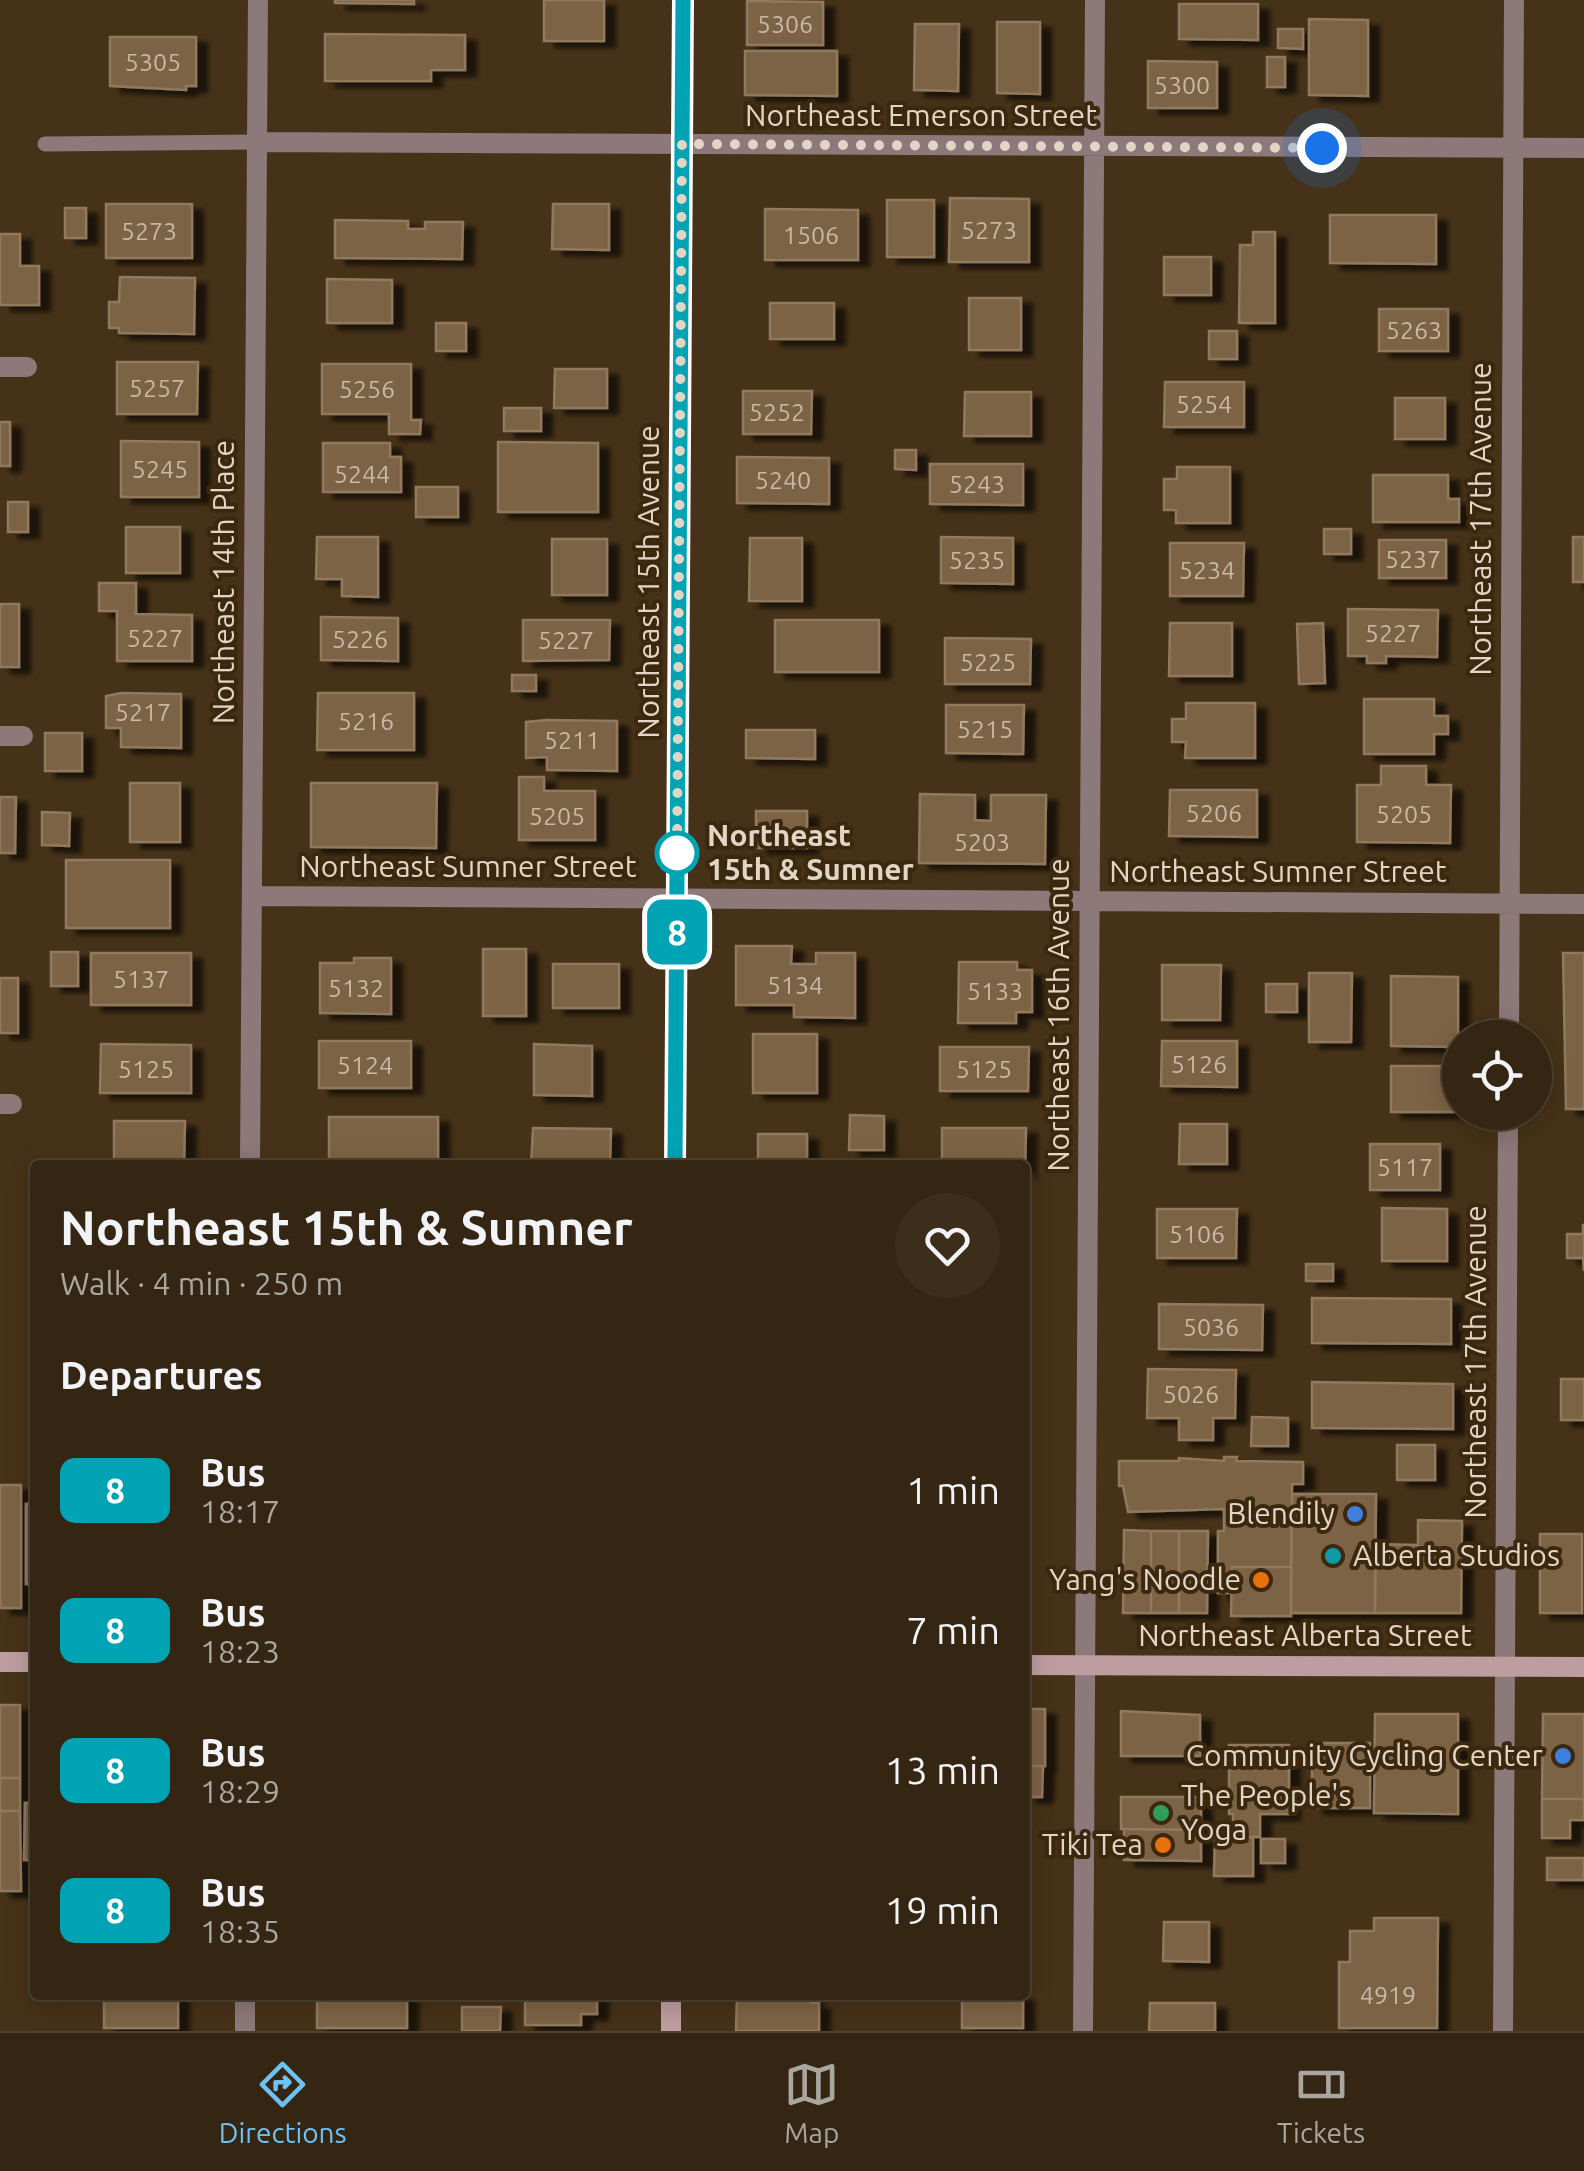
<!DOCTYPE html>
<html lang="en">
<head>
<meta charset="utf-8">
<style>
	body { margin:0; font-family:Ubuntu,sans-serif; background:#3c2e1b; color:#f1f3f6; height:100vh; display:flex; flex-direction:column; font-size:38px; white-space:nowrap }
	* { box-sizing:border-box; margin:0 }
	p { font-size:32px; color:#a9a59f }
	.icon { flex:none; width:55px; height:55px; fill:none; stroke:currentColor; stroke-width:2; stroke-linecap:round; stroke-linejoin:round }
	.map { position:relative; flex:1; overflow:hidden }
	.details { position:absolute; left:30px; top:1160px; width:1000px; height:840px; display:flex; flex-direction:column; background:#342612; border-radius:10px; box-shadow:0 5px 25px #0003,0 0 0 2px #4e4332 }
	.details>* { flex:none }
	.badge { padding:0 20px; border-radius:15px; font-size:35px; line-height:65px }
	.tools { position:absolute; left:1442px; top:1020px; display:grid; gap:20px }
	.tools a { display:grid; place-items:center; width:110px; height:110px; border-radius:50%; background:#342612; box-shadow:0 5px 25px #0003,0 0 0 2px #4e4332; font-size:50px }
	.you { position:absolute; width:50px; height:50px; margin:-25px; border:8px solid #fff; border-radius:50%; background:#1a73e8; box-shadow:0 0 0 15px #1a73e833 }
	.map>.badge { position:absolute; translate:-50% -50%; box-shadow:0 0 0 5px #fff }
	h2 { padding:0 30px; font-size:38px; line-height:90px }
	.round { display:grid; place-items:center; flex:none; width:105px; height:105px; border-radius:52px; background:#3c2e1b }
	.summary { display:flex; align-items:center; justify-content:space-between; height:170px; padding:0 30px }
	h1 { font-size:48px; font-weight:700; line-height:75px }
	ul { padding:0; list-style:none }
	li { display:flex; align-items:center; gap:30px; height:140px; padding:0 30px }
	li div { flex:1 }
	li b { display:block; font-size:38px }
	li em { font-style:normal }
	li .badge { min-width:110px; font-weight:700; text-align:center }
	.tabs { display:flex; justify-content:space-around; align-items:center; height:140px; border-top:2px solid #4e4332; background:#342612; font-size:28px; color:#a9a59f }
	.tabs a { display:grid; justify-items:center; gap:5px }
	.tabs .on { color:#6dc2f3 }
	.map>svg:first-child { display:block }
</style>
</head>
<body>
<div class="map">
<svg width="1584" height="2031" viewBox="0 0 1584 2031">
	<defs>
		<filter id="shadow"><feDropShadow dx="11" dy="6" stdDeviation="2.5" flood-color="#0009"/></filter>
	</defs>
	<rect width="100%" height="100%" fill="#463218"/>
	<path fill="#7d6344" stroke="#90795e" stroke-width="2.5" filter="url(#shadow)" d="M335 0H414V4L335 3Z
		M544 0H604V41H544Z
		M747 1 823 2V45H747Z
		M1179 4H1258V40L1179 39Z
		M1309 19 1368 20V96L1309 95Z
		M997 22H1040V94L997 93Z
		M915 24H959L958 91 914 90Z
		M1278 29H1303V49L1278 48Z
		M325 34 465 35V70H431V81H325Z
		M110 37H196V86H186V90L110 86Z
		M745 51H837V96L745 95Z
		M1267 57H1285V87H1267Z
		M1148 61 1217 62V108H1148Z
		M950 198 1029 199V262H949Z
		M887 200H934V257H887Z
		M106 204H192V258H106Z
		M553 204H609V250L552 249Z
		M65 208H86V238H65Z
		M765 209 858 210V260H765Z
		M1330 215H1436V264L1330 263Z
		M335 220 408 221V229H425V222H463L462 259 335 258Z
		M1253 232H1275V323H1239L1240 245H1253Z
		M0 234H20V266H39V305H0Z
		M1164 257H1211V295H1164Z
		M120 277 195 278 194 334 119 333V328H109V302H119Z
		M327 279 392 280V323H327Z
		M969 298H1021V350H969Z
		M770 303H834V339H770Z
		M1379 309H1448V351H1379Z
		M436 323H466V351H436Z
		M1209 331H1237V359H1209Z
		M117 362H198L197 414H117Z
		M322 364H411V420H421L420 434H389V414H322Z
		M555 369H607V408H554Z
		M1165 382H1244V427H1164Z
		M743 391H812L811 434H743Z
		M965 392H1031V436H964Z
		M1395 398H1445V439H1395Z
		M504 408H541V431H504Z
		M0 422H10V466H0Z
		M121 441 199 442V497H121Z
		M498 442 598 443V512H498Z
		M323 443H390V457H401V492H323Z
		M895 450H916V470L895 469Z
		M737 457 829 458V504L737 503Z
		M930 464H1023V505L930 504Z
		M1177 467H1230V523H1176V510H1164V479H1177Z
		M1373 475H1448V499H1459V522H1373Z
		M416 487H458V517H416Z
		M8 502H28V532H8Z
		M126 527H180V573H126Z
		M1324 529H1351V554H1324Z
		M317 537H378V597L342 596V579H316Z
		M941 537 1013 538V584L941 583Z
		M1573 537H1584V582H1573Z
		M750 538H802V601H749Z
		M552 539H607V595H552Z
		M1379 540H1446V578H1379Z
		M1170 543H1244L1243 596H1170Z
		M99 583H136V614L192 615V661H117V611H99Z
		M0 604H19V667H0Z
		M1348 609 1438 610 1437 657 1386 656V663H1367V656H1348Z
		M321 617 398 618V661L321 660Z
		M523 620H610L609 660 523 661Z
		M775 620H879V672H775Z
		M1170 623H1232V676H1169Z
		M1323 623 1325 683 1299 684 1297 624Z
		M945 638 1031 639 1030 684H945Z
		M512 675H536V691H512Z
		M121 693 181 694V748L121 747V728H106V696Z
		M318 693H414V750H317Z
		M1364 699H1434V716H1448V734H1434V754H1364Z
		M1186 703H1255V758H1185L1186 742H1172V719H1186Z
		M946 705H1024L1023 754 946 753Z
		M547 720 617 721V771L547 770V757L526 758V722Z
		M746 730H815V759L746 758Z
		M45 733H82V771H45Z
		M1381 766H1426V785H1451L1450 843 1357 842V785H1381Z
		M519 777H544V791H595V840H519Z
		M130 783H180V842H130Z
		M311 783H437L436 848 311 847Z
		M1170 790H1257V837L1169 836Z
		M920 794 975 795V820L991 821V795H1046L1045 864 919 863Z
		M0 797H16L15 853H0Z
		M756 811H807V848H756Z
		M42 812 70 813 69 846 42 845Z
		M66 860H170V928H66Z
		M736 946H792L791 964H816V953H855V1018L794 1017V1005H736Z
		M483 949H526V1016H483Z
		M51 952H78V986H51Z
		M91 953H191V1005H91Z
		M1563 953H1584V1109H1566Z
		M354 958H391V1014L320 1013V963H354Z
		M959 962H1017V970H1032V1012H1016V1023H958Z
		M553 964H619V1008H553Z
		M1162 965H1221L1220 1020H1162Z
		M1309 973H1352L1351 1042H1309Z
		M1391 976 1458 977V1047L1391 1046Z
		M0 978H18V1033H0Z
		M1266 984H1297V1012H1266Z
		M753 1034H817V1093H753Z
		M319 1041H411V1088H319Z
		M1162 1041H1237V1087L1161 1086Z
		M101 1044 191 1045V1093H100Z
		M534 1044 592 1046V1096L534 1095Z
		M940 1047H1029L1028 1091H940Z
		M1391 1066H1456V1112H1391Z
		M850 1115 884 1116V1150H849Z
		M329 1117H438V1165H329Z
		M114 1121H185L184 1165H114Z
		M1180 1124H1227V1164H1179Z
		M533 1128 611 1129 610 1165H531Z
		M942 1128H1026L1025 1176V1165H942Z
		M758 1134H807V1165H758Z
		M1370 1144H1440V1190H1370Z
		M1382 1208 1447 1209V1261H1382Z
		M1157 1209H1237L1236 1258H1157Z
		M1583 1225H1584V1271L1583 1258H1567V1234H1583Z
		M1306 1264H1333V1281H1306Z
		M1312 1298 1451 1299V1344L1312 1343Z
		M1159 1304 1263 1305 1262 1350 1159 1349Z
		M1148 1369 1236 1370 1235 1418H1213V1440H1179V1418H1147Z
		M1561 1379H1584V1420H1561Z
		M1312 1382 1453 1384V1429L1312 1428Z
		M1252 1417 1288 1418V1446H1251Z
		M1397 1445H1435V1480H1397Z
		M1224 1457H1237L1236 1461 1303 1462V1484H1292L1291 1567H1232L1231 1593H1218V1531H1224V1509L1128 1512 1123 1486H1119V1461H1179V1458L1224 1461Z
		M0 1485H21V1608H0Z
		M1292 1494H1376L1375 1613H1291Z
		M26 1504H35V1584H26Z
		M1418 1520 1462 1521 1461 1613H1375L1376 1544 1418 1545Z
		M1124 1530 1151 1531V1613H1123Z
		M1151 1531H1179V1613H1151Z
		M1179 1531H1208L1207 1613H1179Z
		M1540 1534H1582V1613H1540Z
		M1232 1567H1291V1616H1231Z
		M0 1705H20V1778H0Z
		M1025 1709H1045V1766H1025Z
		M1121 1711 1200 1715V1756H1121Z
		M1375 1714H1458V1814L1374 1813Z
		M1543 1714H1584V1799H1542Z
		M1312 1743H1370V1808H1312Z
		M1229 1745H1289V1814H1260V1837H1233V1814H1229Z
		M1025 1766H1043L1042 1797H1025Z
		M0 1778H20V1811H0Z
		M1121 1797H1201V1830L1121 1829Z
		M1542 1799H1584V1820H1570V1838H1542Z
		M25 1803H35V1860H24Z
		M0 1811H20L21 1891H0Z
		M1124 1829 1201 1830V1861L1124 1860Z
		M1215 1837H1253V1876H1214Z
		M1261 1839H1285V1863H1261Z
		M1547 1858H1584V1880H1547Z
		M1374 1918H1438L1437 2028H1339V1962H1350V1931H1374Z
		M1164 1922H1209V1962L1163 1961Z
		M104 1995H178V2028H104Z
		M327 1995H407V2028H317V2001H327Z
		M525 1995H597V2014H581V2025H525Z
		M737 1995H811V2003H819V2031H736Z
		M962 1995H1023V2028H962Z
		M1150 2003H1215V2031H1149Z
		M462 2007H501L500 2031H462Z"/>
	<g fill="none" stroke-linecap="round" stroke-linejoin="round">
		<path stroke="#8d787a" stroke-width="15" d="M45 144 257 142"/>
		<path stroke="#8d787a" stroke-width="20" d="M257 142 1584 148
			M0 367H27
			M0 736H23
			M252 896 1584 904
			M1509 1038 1514 0
			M0 1104H12
			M250 1165 258 0
			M245 2031V1995
			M1083 2031 1095 0
			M1503 2031 1508 1112"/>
		<path stroke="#bd9da0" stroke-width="20" d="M675 1165 683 0
			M0 1662H35
			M1025 1665 1584 1667
			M671 2031V1995"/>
	</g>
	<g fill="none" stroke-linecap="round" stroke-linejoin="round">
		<g stroke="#fff" stroke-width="22">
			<path id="line" d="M675 1165 683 0"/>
		</g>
		<use href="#line" stroke="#00a3b4" stroke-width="15"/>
		<path stroke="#e2d5c6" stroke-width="10" stroke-dasharray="0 18" d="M677 853V859L682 144 1322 148"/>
	</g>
	<circle fill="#fff" stroke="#00a3b4" stroke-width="5" cx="677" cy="853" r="20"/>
	<g fill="#3f7fe0" stroke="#3b280e" stroke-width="4">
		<circle cx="1355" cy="1514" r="10"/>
		<circle cx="1563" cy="1756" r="10"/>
	</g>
	<circle fill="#0f9aa8" stroke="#3b280e" stroke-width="4" cx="1333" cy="1556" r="10"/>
	<g fill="#e8710a" stroke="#3b280e" stroke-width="4">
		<circle cx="1261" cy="1580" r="10"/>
		<circle cx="1163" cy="1845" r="10"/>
	</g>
	<circle fill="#2e9e5b" stroke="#3b280e" stroke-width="4" cx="1161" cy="1813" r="10"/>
	<g text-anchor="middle" stroke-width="8" stroke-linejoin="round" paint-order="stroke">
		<g font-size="25" fill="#c9b8a6">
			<text x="785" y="33">5306</text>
			<text x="153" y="71">5305</text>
			<text x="1182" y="94">5300</text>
			<text x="989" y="239">5273</text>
			<text x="149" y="240">5273</text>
			<text x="811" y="244">1506</text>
			<text x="1414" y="339">5263</text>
			<text x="157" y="397">5257</text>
			<text x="367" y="398">5256</text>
			<text x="1204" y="413">5254</text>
			<text x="777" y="421">5252</text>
			<text x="160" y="478">5245</text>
			<text x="362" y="483">5244</text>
			<text x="783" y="489">5240</text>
			<text x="977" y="493">5243</text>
			<text x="1413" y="568">5237</text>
			<text x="977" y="569">5235</text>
			<text x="1207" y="579">5234</text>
			<text x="1393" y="642">5227</text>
			<text x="155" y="647">5227</text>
			<text x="360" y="648">5226</text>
			<text x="566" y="649">5227</text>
			<text x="988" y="671">5225</text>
			<text x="143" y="721">5217</text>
			<text x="366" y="730">5216</text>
			<text x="985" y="738">5215</text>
			<text x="572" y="749">5211</text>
			<text x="1214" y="822">5206</text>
			<text x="1404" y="823">5205</text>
			<text x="557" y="825">5205</text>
			<text x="982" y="851">5203</text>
			<text x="141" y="988">5137</text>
			<text x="795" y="994">5134</text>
			<text x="356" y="997">5132</text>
			<text x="995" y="1000">5133</text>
			<text x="1199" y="1073">5126</text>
			<text x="365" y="1074">5124</text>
			<text x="146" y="1078">5125</text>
			<text x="984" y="1078">5125</text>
			<text x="1405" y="1176">5117</text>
			<text x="1197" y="1243">5106</text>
			<text x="1211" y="1336">5036</text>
			<text x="1191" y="1403">5026</text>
			<text x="1388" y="2004">4919</text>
		</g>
		<g font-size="30" fill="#e2d5c6" stroke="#3b280e">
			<text x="921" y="126">Northeast Emerson Street</text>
			<text transform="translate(1481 519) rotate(-90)" y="10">Northeast 17th Avenue</text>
			<text transform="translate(224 582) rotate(-90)" y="10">Northeast 14th Place</text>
			<text transform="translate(649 582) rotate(-90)" y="10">Northeast 15th Avenue</text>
			<text x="468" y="877">Northeast Sumner Street</text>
			<text x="1278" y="882">Northeast Sumner Street</text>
			<text transform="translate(1059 1015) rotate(-90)" y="10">Northeast 16th Avenue</text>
			<text transform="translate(1476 1362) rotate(-90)" y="10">Northeast 17th Avenue</text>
			<text x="1305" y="1646">Northeast Alberta Street</text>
		</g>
		<g font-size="30" font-weight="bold" fill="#e2d5c6" stroke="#3b280e" text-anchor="start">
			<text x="707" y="846">Northeast<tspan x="707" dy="34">15th &amp; Sumner</tspan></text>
		</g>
		<g font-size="30" fill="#e2d5c6" stroke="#3b280e" text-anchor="end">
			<text x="1335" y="1524">Blendily</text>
			<text x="1353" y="1566" text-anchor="start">Alberta Studios</text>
			<text x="1241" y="1590">Yang's Noodle</text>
			<text x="1543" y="1766">Community Cycling Center</text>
			<text x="1181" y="1806" text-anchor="start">The People's<tspan x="1181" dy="34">Yoga</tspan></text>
			<text x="1143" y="1855">Tiki Tea</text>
		</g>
	</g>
</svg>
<div class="tools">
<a><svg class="icon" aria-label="locate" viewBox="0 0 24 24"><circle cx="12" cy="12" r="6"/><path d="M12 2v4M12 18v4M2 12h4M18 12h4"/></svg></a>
</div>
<div class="you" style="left:1322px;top:148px"></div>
<b class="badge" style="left:677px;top:932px;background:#00a3b4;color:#fff">8</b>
<section class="details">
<div class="summary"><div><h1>Northeast 15th &amp; Sumner</h1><p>Walk · 4 min · 250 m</p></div><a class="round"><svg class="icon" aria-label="heart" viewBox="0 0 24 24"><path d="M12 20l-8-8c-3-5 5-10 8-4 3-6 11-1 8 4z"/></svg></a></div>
<h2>Departures</h2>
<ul>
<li><span class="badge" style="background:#00a3b4;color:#fff">8</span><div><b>Bus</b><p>18:17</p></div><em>1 min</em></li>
<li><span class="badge" style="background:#00a3b4;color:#fff">8</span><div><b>Bus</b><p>18:23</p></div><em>7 min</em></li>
<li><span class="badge" style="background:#00a3b4;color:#fff">8</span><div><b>Bus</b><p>18:29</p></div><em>13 min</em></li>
<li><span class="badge" style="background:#00a3b4;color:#fff">8</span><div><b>Bus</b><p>18:35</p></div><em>19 min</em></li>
</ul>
</section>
</div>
<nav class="tabs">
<a class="on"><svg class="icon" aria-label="directions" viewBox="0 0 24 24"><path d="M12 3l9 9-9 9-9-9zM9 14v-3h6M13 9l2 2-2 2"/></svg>Directions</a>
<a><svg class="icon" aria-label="map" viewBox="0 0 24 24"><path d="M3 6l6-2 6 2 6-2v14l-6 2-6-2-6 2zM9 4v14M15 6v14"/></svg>Map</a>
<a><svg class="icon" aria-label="tickets" viewBox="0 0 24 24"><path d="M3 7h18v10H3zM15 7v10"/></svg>Tickets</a>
</nav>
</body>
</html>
